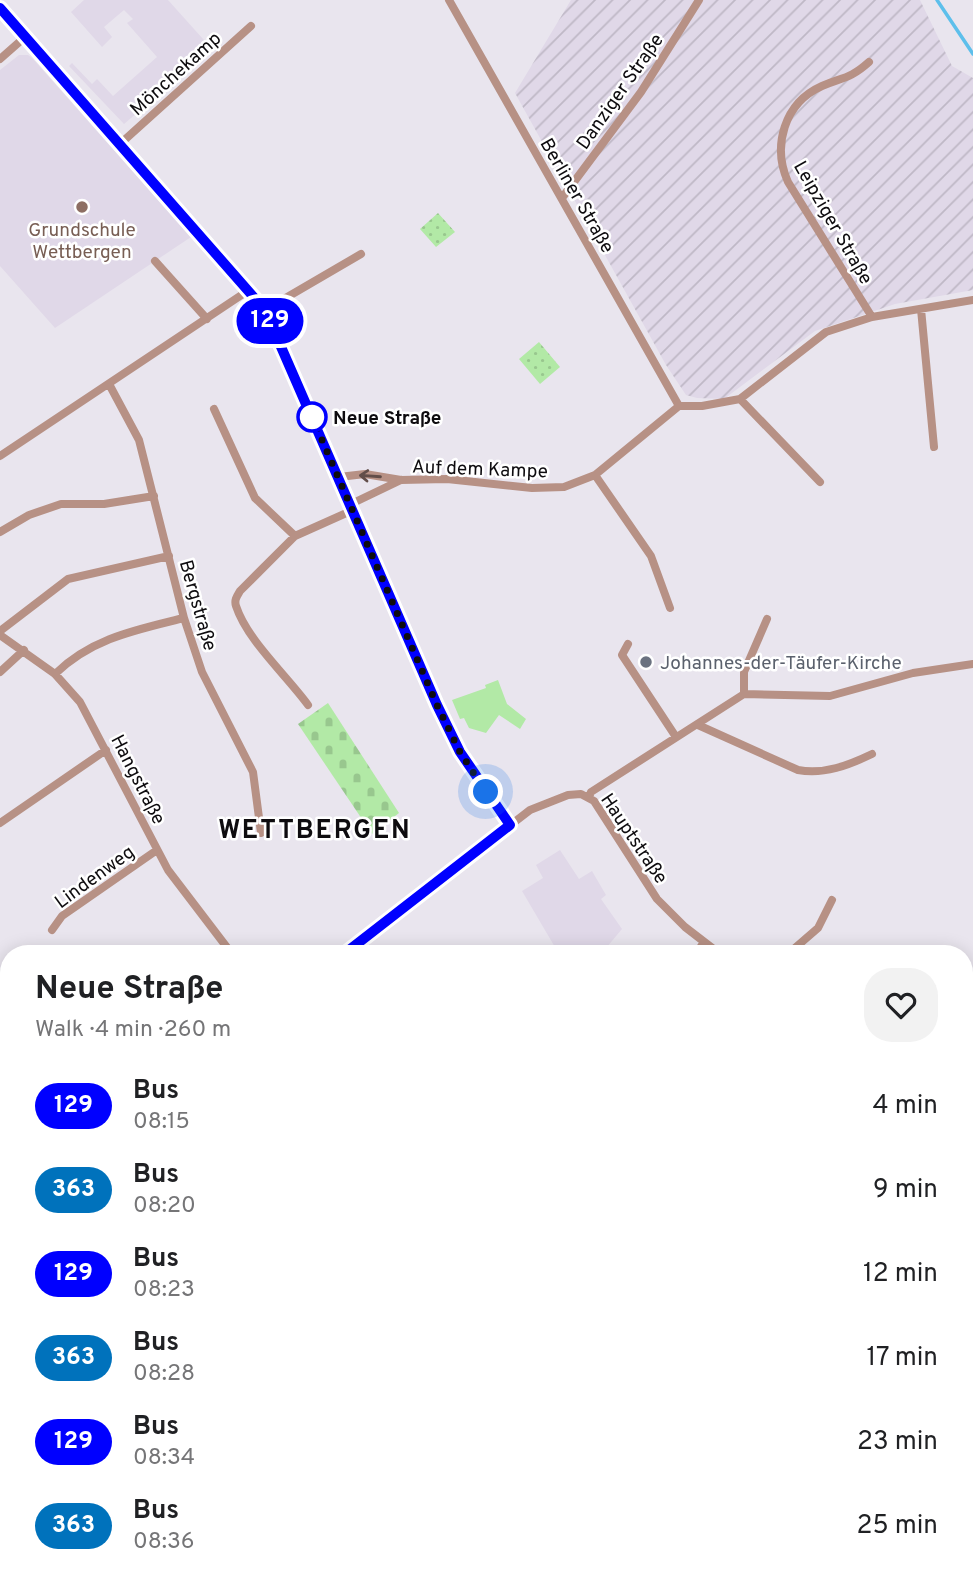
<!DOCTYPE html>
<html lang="en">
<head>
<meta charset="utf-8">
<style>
	body { margin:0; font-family:Overpass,sans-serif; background:#f2f2f2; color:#202124; height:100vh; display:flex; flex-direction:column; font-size:26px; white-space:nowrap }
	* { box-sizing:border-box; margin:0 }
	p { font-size:23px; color:#757577 }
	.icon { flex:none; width:38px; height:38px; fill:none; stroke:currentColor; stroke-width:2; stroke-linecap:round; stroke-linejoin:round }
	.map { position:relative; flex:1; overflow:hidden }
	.details { position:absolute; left:0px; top:945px; width:973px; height:639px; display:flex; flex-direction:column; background:#fff; border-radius:28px 28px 0 0; box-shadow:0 4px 18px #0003 }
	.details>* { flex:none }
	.badge { padding:0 14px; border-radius:23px; font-size:24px; line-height:46px }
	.you { position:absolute; width:35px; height:35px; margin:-18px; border:5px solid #fff; border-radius:50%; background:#1a73e8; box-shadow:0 0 0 10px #1a73e833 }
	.map>.badge { position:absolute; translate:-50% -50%; box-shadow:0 0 0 4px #fff }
	.round { display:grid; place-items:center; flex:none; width:74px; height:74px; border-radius:28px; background:#f2f2f2 }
	.head { display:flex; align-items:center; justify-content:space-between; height:119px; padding:0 35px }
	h1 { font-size:33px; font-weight:700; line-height:52px }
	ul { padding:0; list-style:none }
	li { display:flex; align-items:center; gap:21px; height:84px; padding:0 35px }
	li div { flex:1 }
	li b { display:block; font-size:26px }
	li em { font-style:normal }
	li .badge { min-width:77px; font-weight:700; text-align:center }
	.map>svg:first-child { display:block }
</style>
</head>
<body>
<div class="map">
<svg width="973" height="1583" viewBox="0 0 973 1583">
	<defs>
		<pattern id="industrial-furrows" width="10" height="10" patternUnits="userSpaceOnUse" patternTransform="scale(1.75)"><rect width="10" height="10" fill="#e0d8e8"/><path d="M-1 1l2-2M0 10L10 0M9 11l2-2" fill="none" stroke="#bfb8c6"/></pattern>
		<pattern id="grass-dots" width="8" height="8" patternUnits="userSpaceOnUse" patternTransform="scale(1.75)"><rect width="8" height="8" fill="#b2e9a6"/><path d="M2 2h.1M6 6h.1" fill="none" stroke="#98c78e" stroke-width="1.8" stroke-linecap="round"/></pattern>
		<pattern id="forest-crowns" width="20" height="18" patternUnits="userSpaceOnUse" patternTransform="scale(1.75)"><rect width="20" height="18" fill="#84bd79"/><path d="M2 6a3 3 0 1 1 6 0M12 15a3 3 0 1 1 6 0" fill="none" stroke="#71a167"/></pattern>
		<pattern id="cemetery-stones" width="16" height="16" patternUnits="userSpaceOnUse" patternTransform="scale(1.75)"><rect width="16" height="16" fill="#b2e9a6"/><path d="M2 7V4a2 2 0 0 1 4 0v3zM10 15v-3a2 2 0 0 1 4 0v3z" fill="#98c78e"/></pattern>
	</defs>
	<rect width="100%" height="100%" fill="#e9e5ee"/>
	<path fill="#e0d8e8" d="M84 0H168L212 49 124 124 69 66 72 63 92 84 97 79 113 96 157 57 127 23 133 19 124 10 104 27 112 37 102 47 71 12Z
		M19 55H28L33 59 191 237 55 328 0 266V70Z
		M560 850 579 879 592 871 606 895 601 899 622 929 601 954H559L522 891 543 878 536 865Z"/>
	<path fill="url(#industrial-furrows)" d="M571 0H920L952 66 973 78V290L895 304 815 331 724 399 697 398 686 395 666 365 515 93Z"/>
	<path fill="url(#grass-dots)" d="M438 213 455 232 436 247 420 229Z
		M539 342 560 367 540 384 519 359Z"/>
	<path fill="url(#forest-crowns)" d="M964 1347 973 1360V1583H878L879 1575H964Z"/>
	<path fill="url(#cemetery-stones)" d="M328 703 399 813 372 834 298 724Z"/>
	<path fill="#b2e9a6" d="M498 680 507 704 526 719 520 729 499 715 486 733 469 728 464 718 460 719 452 700 486 688 485 685Z"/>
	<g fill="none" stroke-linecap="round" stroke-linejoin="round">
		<path stroke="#5dbfeb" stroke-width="3.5" d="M937 0 973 54"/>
		<path stroke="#b79185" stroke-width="8" d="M449 0 679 406
			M0 8 265 310 437 705 460 752 510 825
			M0 59 25 37
			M869 62C850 79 843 77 822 86 784 103 772 146 788 182L872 317
			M120 144 251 26
			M562 198 641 92 699 0
			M155 261 207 319
			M921 309 934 447
			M265 310 361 254
			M109 384 139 440 184 618 202 672 253 772 261 833
			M740 399 820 482
			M214 409 255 498 295 536
			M0 456 249 290
			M595 475 651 556 670 608
			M339 477 365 474 401 480 447 479 532 488 564 487 595 475 679 406H702L740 399 826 332 872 317 973 300
			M351 504 401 480
			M0 532 29 515 61 504H104L154 496
			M0 631 68 579 169 556
			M0 635 55 674 80 702 168 870 232 954
			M628 644 622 655 676 737
			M0 672 24 650
			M55 674C92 638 136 630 184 618
			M744 694 830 696 913 673 973 664
			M744 694V672L767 619
			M308 705C287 676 247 640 236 606 234 600 237 596 240 591L295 536 353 510
			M698 725 798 770C824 775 849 765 872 754
			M589 797 591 792 744 694
			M0 823 106 750
			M52 930 62 916 157 850
			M344 954 530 810 568 795 581 794 594 801 657 899 685 927 720 954
			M696 954 704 942
			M788 954 818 928 832 900
			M0 1059 9 1087
			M964 1068 973 1069
			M0 1111 9 1108
			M254 1583 255 1575
			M743 1583 745 1575
			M809 1583 810 1575
			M834 1583 835 1575"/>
		<path stroke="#894734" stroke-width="12" d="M0 1172 9 1169
			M0 1192 9 1188
			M964 1267 973 1269"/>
		<path stroke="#5f5d62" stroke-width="2" d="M0 1335 9 1330"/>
	</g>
	<defs><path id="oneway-shaft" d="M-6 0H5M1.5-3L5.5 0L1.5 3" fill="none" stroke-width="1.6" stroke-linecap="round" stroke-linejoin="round" transform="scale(1.75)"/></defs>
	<use stroke="#624e4a" href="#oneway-shaft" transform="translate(370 476) rotate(-176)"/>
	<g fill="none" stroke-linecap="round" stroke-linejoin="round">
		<g stroke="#fff" stroke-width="16">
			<path id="line" d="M0 8 265 310 437 705 460 752 510 825 344 954"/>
		</g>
		<use href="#line" stroke="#00f" stroke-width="10"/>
		<path stroke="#0e0c0f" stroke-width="7" stroke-dasharray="0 12.6" d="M312 417 437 705 460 752 486 792"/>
	</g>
	<circle fill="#8d6e63" stroke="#fff" stroke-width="2.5" cx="82" cy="207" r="7"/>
	<circle fill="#fff" stroke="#00f" stroke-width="3.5" cx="312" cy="417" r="14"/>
	<circle fill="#6b7280" stroke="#fff" stroke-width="2.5" cx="646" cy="662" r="7"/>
	<g text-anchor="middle" stroke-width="5" stroke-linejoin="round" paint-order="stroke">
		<g font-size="19" fill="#0e0c0f" stroke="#fff">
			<text transform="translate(175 73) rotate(-42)" y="7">Mönchekamp</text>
			<text transform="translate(619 91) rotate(-55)" y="7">Danziger Straße</text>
			<text transform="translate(578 195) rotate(60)" y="7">Berliner Straße</text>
			<text transform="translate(834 222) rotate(60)" y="7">Leipziger Straße</text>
			<text transform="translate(480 468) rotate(2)" y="7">Auf dem Kampe</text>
			<text transform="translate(199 605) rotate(74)" y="7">Bergstraße</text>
			<text transform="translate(139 779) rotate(63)" y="7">Hangstraße</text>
			<text transform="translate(635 838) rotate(56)" y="7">Hauptstraße</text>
			<text transform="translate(94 876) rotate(-36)" y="7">Lindenweg</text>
		</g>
		<g font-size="19" fill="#785e54" stroke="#fff">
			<text x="82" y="236">Grundschule<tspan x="82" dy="22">Wettbergen</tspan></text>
		</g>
		<g font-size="19" font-weight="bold" fill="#0e0c0f" stroke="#fff" text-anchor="start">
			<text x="333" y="424">Neue Straße</text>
		</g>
		<g font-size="19" fill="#5b616d" stroke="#fff" text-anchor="start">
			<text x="660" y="669">Johannes-der-Täufer-Kirche</text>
		</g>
		<g font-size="26" font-weight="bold" letter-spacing="2" fill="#0e0c0f" stroke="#fff">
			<text x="315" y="838">WETTBERGEN</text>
		</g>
	</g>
</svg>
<div class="you" style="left:486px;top:792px"></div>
<b class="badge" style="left:270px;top:321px;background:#00f;color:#fff">129</b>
<section class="details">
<div class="head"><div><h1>Neue Straße</h1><p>Walk · 4 min · 260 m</p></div><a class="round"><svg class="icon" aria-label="heart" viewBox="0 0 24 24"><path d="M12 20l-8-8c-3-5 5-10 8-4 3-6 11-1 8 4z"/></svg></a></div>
<ul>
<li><span class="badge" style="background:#00f;color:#fff">129</span><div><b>Bus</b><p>08:15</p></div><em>4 min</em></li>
<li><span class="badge" style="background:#0072bc;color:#fff">363</span><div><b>Bus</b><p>08:20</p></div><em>9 min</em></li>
<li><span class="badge" style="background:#00f;color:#fff">129</span><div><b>Bus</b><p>08:23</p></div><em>12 min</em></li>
<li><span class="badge" style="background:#0072bc;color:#fff">363</span><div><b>Bus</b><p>08:28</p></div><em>17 min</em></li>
<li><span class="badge" style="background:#00f;color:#fff">129</span><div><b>Bus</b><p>08:34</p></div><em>23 min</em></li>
<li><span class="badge" style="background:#0072bc;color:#fff">363</span><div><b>Bus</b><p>08:36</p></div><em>25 min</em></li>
</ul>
</section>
</div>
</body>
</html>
